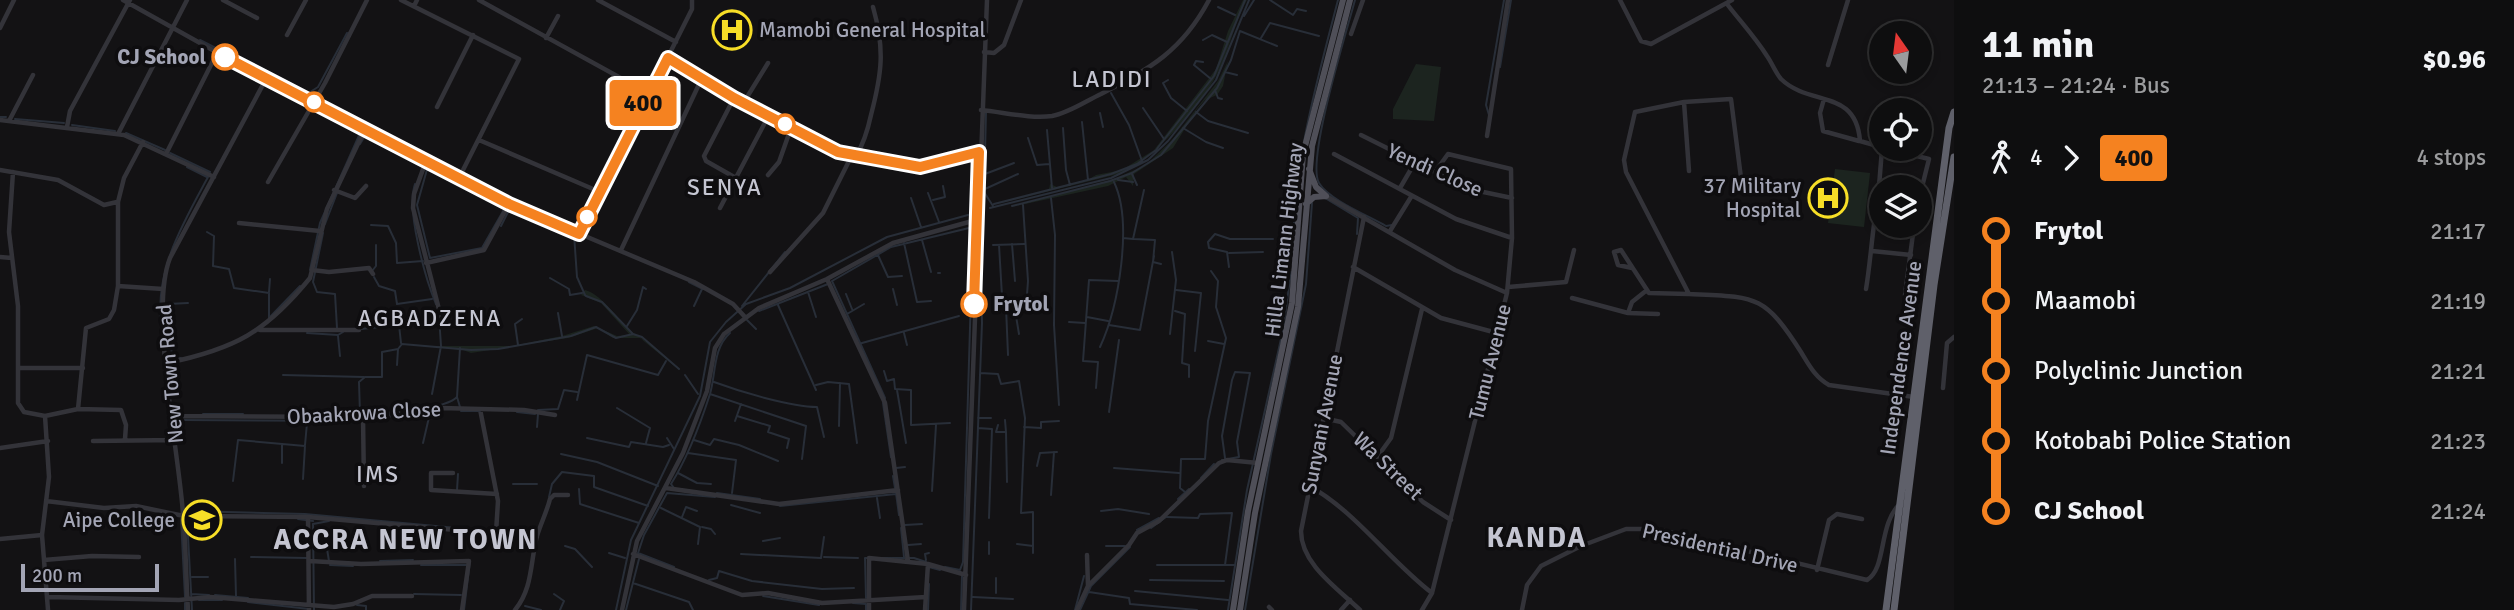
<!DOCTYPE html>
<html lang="en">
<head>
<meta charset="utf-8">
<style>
	body { margin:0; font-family:Signika,sans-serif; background:#1c1c1d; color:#f1f3f6; height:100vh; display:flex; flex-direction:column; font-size:26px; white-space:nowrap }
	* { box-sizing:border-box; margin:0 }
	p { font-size:23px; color:#9b9c9e }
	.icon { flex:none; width:38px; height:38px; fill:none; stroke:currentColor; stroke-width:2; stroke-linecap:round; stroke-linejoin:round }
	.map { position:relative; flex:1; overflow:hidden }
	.side { display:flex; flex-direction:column; background:#0e0e0f; width:560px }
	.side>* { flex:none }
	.badge { padding:0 14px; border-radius:5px; font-size:24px; line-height:46px }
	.needle { width:46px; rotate:346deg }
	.fabs { position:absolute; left:1869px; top:21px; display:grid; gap:14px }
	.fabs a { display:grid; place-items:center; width:63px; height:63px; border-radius:50%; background:#0e0e0f; box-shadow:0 4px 10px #0003,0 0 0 2px #2e2e2f; font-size:35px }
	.scale { position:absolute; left:21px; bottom:18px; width:138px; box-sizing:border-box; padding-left:7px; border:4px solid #a3a5b5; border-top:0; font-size:19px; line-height:24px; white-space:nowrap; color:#a3a5b5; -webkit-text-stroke:5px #0e0d0f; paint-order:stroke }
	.map>.badge { position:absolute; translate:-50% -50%; box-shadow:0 0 0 4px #fff }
	.legs { display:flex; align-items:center; gap:10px; height:77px; padding:0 28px; font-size:23px }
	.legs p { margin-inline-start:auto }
	.head { display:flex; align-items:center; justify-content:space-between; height:119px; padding:0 28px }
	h1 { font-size:38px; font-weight:700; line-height:52px }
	ul { padding:0 28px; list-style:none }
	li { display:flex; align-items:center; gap:24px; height:70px; font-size:26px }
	li i { display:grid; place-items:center; width:10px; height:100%; margin:0 9px; background:currentColor }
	li i::after { content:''; width:18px; height:18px; margin:-9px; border:5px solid; border-radius:50%; background:#0e0e0f }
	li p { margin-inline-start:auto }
	li:first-child i { background:linear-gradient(#0000 50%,currentColor 0) }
	li:last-child i { background:linear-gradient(currentColor 50%,#0000 0) }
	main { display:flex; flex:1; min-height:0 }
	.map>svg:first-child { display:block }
</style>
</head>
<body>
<main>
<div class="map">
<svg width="1954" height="610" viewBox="0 0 1954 610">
	<rect width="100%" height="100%" fill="#131214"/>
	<path fill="#1c241f" d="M1243 0H1247C1235 21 1231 44 1221 66 1204 104 1157 157 1118 174L993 205 1049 190 1050 184 1057 187 1086 181 1096 175 1122 170 1154 150 1216 69 1228 31Z
		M1228 61 1223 86 1217 95 1205 100 1197 109 1173 148 1134 174 1133 186 1126 177 1108 186 1011 207 1114 179 1146 165 1172 140 1218 81Z
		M1416 64 1441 67 1434 121 1393 119V109Z
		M1835 169 1870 173 1864 227 1828 223Z
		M585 290C605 296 618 322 635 334 651 345 665 355 678 369L640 338H613L598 328 568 338 471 353 463 350 422 346H512L562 336 594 326 617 336 630 335 601 303 581 295Z"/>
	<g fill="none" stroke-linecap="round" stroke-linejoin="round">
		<path stroke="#282e38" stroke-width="2" d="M1270 0 1293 15 1297 9 1306 11
			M1355 0C1347 30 1306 161 1319 183 1329 200 1369 216 1386 226L1392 225
			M1218 7 1235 15
			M1244 16 1254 0
			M1261 38 1270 23 1319 36
			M200 40 307 94 318 87 347 33
			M1203 40 1212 35 1227 42
			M1203 62 1196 61 1194 65 1211 79
			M1500 67 1511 0
			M1225 72 1237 75
			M1168 80 1163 83 1171 98 1187 111
			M1215 90 1218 98 1222 99
			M1111 93 1129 125 1142 161
			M313 107 324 111
			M1143 108 1164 139
			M1196 112 1208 121 1248 133
			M986 113 984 192 993 206
			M1100 113 1103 127
			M1489 115 1486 105 1504 0
			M0 117H6
			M15 119 64 123
			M1082 122 1088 180
			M72 125 115 131
			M1063 128 1066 170 1070 185
			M1183 128 1206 142 1223 148
			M1047 130 1052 188
			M126 133 165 150
			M366 133 423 163
			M1028 138 1037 165 1049 164
			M360 144 366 134
			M170 153 210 172
			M428 166 506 206 482 248 430 258 417 205Z
			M187 167 207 177
			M934 168 974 158 971 214
			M985 174 1014 163
			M1132 174 1137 185
			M1118 180 1133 182
			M415 184C406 209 425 278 436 304
			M985 189 1018 174
			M928 193 939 222
			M911 198 921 227
			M1051 198 1055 235 1054 325 1059 405
			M1325 198 1358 218 1357 234
			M933 200 945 197 943 186
			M994 204 1111 174 1137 164 1156 150 1214 76 1245 0
			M1012 206 1110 181 1132 173 1161 155 1217 88 1231 60 1240 31 1277 46
			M990 208 1111 178 1148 160 1168 141 1216 80 1249 0
			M325 224 337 193
			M371 225 388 226 396 243 397 263 423 261
			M501 226 510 208 574 234 577 277 585 295
			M207 232 214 236 213 266 229 269 234 288 269 293V318
			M323 233 313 282 317 292 335 294 337 328
			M575 235 584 238
			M1123 238 1133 239 1144 190
			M1134 239 1155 240 1153 262 1161 264
			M922 240 931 272
			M904 243 917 302 931 301
			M1012 244 1015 281
			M993 245 1024 244
			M999 245 1002 296 1007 308 1015 310 1019 334
			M1229 253 1263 252
			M1293 253C1293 165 1316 84 1338 0
			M878 255 888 277 902 276
			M1229 267 1227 252 1209 248 1208 242 1215 234 1230 239H1273
			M310 270 320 223 361 131
			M372 271 376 266V245
			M938 273H940
			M374 277 379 286 395 291 397 304 432 299
			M550 278 569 289 570 295 582 293
			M689 282 703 289
			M893 289 897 305
			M1176 290 1201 293 1195 351
			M269 292 270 279
			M808 292 816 317
			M846 294 852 309
			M586 296 602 302 632 333
			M778 305 816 390
			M694 306 702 289
			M742 306 785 252
			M1006 307 1008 355
			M1015 310 1026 308 1028 281 1023 205
			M759 311 828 284
			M1175 311 1185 314 1182 363 1189 365V377
			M558 313 562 336
			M847 314 864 304
			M270 317 300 286
			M1087 317 1108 321
			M747 320 756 329
			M1069 322 1085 323
			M161 325C155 270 182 225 208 177
			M1109 325 1140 330 1154 256
			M627 326 637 310 643 287 646 289
			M376 327 377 312
			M361 329 399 325 401 343
			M307 333 338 335 343 332
			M904 333 907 345
			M1170 334 1176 280 1172 252
			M338 336 340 356
			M1208 341 1224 344
			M862 343 959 316
			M518 345 515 324 522 319
			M1100 347C1119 306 1133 222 1114 182
			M181 358 172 359 168 304 188 303
			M397 365 398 349
			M884 371 887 381 894 379 895 389 911 390V425L950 423
			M980 373 998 374 1001 384 1019 381 1025 418 1021 513 1033 512V553
			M283 375 364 377
			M685 375 698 394
			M714 382C741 392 791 407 817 407L824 437
			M816 385 828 382 849 384 857 443
			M1096 388 1098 362 1083 361 1089 280 1118 281
			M897 390 906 443
			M432 394 441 346 439 316
			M710 394 806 426 802 459
			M885 398 832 281 891 247 973 227 963 562 960 570 945 567
			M577 400 587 355 658 375 666 361
			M883 403 891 457
			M460 407 457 397 460 348
			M617 408 650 428 646 443
			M538 410 558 409 564 390 577 392
			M461 411H480
			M517 412 535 414
			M1109 412 1119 340
			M203 414H243
			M360 414 359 382 365 377H382V352L398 349 402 344 471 350 498 349 571 336 596 327 616 338 633 334 642 337 679 369
			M350 415C372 413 442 412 457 397
			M737 416 770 426 768 432 789 439 787 448
			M978 418H991
			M182 420 353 421 434 411
			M1005 420 1006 432
			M735 421 741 404
			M998 425 996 432H1006L1007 482
			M839 426 840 383
			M537 427 538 414
			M1024 427 1041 428V422L1059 421
			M978 428 992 429 989 518
			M587 438 629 447 631 442 663 447 669 445
			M667 438 674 449
			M694 440 710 445 714 439 739 445 778 461
			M423 443 430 413
			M305 445 307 423
			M688 453 736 460 732 493
			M1040 453 1057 452
			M561 454 597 462 658 486
			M1222 460 1239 457 1237 442 1250 373 1235 372 1232 380 1222 436 1225 458
			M282 463V444
			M1037 466 1040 453
			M896 468 905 467
			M1114 468 1179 473
			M678 473 697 483 711 484
			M893 476 895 488
			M1201 478 1214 464
			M233 481 238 440 305 446 303 479
			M513 484H537
			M674 488 671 484C688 457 700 425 710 394 716 373 713 348 730 333
			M579 489 580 504 639 523
			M457 490 458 474
			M932 491 936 425
			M1185 492 1180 488 1181 459H1205L1208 421 1226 338 1216 307 1218 281 1211 271
			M717 493 760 499
			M896 493 899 515
			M1051 495 1054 452
			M549 497 552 484 562 472 594 476V487L648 506
			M877 498 880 518
			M1178 499 1189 489
			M731 505 760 513
			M780 506 896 494
			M661 508 700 527 698 544
			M187 511 305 514 479 530
			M1101 511 1118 509 1149 514
			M682 517 686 507 697 511
			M1167 517 1198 518 1200 514 1232 513 1225 565
			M187 518 192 610
			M181 519 185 597
			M298 519 313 521
			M905 525 922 524
			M702 527 711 529 715 534
			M901 528 904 557
			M1151 528 1166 517
			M1137 530 1159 518
			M453 532 525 539 531 540 533 546
			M763 541 780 538
			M326 543 329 561
			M1017 544 1033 546
			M908 545 921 544
			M565 546 575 549 592 567
			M1106 546H1125
			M609 553 625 558
			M741 554 821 558 824 537
			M989 554V542
			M251 557 307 558
			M824 557 858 558
			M235 559 236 596
			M926 560 925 554 929 553
			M380 561 413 560
			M330 565 353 566
			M421 565H468
			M1157 565H1234
			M674 567 638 553 644 535 667 493 715 497
			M929 567 940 570
			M192 577H208
			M709 580 717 578 719 571 752 581 822 589 854 588
			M1150 580 1224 581
			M633 583 689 602 693 610
			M1135 591 1228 600
			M1089 592 1129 598 1130 604 1197 610
			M996 593V578
			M191 594 209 595
			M414 594 461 595
			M554 594 564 601 560 610
			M215 595 248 598
			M763 596 819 605
			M973 597 1013 599
			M866 598 865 558H914L926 562
			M199 600H222
			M248 602 309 609
			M185 603V610
			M853 603 866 604V610
			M357 605 366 606V610
			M525 606 541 610
			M314 610 313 524 329 521
			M464 610 470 561
			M616 610 631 540 700 396 710 342 726 322 746 304 790 288 887 237 968 215
			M626 610 639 559
			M928 610 929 584
			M961 610 962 576
			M971 610 982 323 981 278
			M1075 610 1084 576
			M1080 610 1091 586 1130 547
			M1228 610 1247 490 1283 330 1291 272
			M1245 610 1271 454 1306 284 1312 203"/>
		<path stroke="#333339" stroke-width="4.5" d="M123 0 243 67 509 204 694 282 733 304 745 317
			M223 0 257 18
			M401 0 519 59 459 178
			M479 0 648 93
			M598 0 676 42
			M1620 0 1641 41 1651 44 1732 0
			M1727 4C1740 21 1755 37 1767 56 1772 63 1775 72 1781 79 1810 107 1856 88 1860 141L1881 147
			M414 6 417 0
			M0 28 14 0
			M1351 34 1363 0
			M287 35 306 0
			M546 38 558 16
			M984 52 994 53 1004 45 1021 0
			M668 58 838 152 920 167 979 152
			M1828 65 1848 0
			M734 98 704 156 706 161 736 178
			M1824 99 1820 113 1823 131 1859 141
			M744 102 768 63
			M1684 102 1689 171
			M437 107 473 35
			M981 110C1003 112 1030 119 1052 116 1069 113 1086 101 1101 94 1151 68 1182 51 1209 0
			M0 120 124 135 214 177
			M9 121 33 75
			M67 127 70 111 130 0
			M118 134 187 0
			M1361 135 1469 189 1512 198
			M1487 136 1508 0
			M479 140 600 192
			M1888 149 1929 159 1920 195
			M166 154 217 53
			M1334 154 1456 219 1512 238
			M856 156C864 143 868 129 871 115 882 73 885 49 873 7
			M426 161 414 194 413 208 441 317
			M0 170 58 180 104 205 117 202
			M13 172 9 232 18 306V403L24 412 45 416 78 409 86 328 109 319 114 310 118 286V202L124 178 143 142
			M768 175 779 162 791 128
			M1741 178 1731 99 1684 102 1635 112 1624 160 1626 172 1689 294C1756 297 1764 294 1801 352 1809 365 1815 377 1829 385L1914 397
			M268 182 325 83 367 0
			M1400 188 1414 164
			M334 190 355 198 366 186
			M1326 196 1455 270 1507 293
			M1878 199 1882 149
			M720 208 769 115
			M239 223 320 231
			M1390 231 1411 197
			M579 234 692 9V0
			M621 250 702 78
			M1872 251 1911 255
			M0 257 12 258
			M426 263 484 250 509 204
			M1353 267 1441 318 1497 333
			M1632 268 1618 265 1614 252 1621 250 1649 293 1688 294
			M312 270 329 272 369 268 373 274
			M770 272 823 213 852 155
			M827 279 885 403 908 561
			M118 286 163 289
			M1508 287 1566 282 1574 250
			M1866 289C1871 259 1872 230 1878 199H1881
			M1905 295 1914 226
			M1572 298 1628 313 1632 302 1647 290
			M1628 313 1658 314
			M260 330H359
			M167 363C235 349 266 332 310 278L327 209 365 129
			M18 368H83
			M1943 388 1947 343 1954 337
			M78 409 121 410 126 425 125 439
			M480 409 498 501 496 533
			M45 416 49 477 42 535 48 610
			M173 416 363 417 441 408 524 410 555 415
			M363 417 364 486
			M1323 418 1341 422 1423 502 1451 520
			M93 441 176 440
			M0 448 48 441
			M1378 456 1391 438 1422 309
			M453 473H431V490L497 494
			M1309 486C1353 509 1391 562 1432 593
			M666 488 779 504 898 490
			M46 501 104 508 136 506 184 516 308 517 537 537
			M308 517 309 610
			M0 539 42 535
			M633 554 742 595 768 593 822 603 926 597
			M1087 555 1088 586
			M44 560 92 556 139 557
			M310 561 361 564 469 561 462 610
			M1817 570 1829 520 1837 514 1862 519
			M48 597 179 600 210 597 334 607 353 604 372 596H412
			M1269 607 1272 610
			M188 610C186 578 186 546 183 514 179 452 149 311 170 258L266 79
			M515 610C533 588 530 563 537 536 541 523 547 511 550 499L554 495H568
			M622 610 637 541 683 453 707 391 715 348 724 334 759 308 827 279 893 243 976 220
			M869 610V558L928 564 966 575
			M925 610 928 564
			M964 610 987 0
			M1077 610 1088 586 1129 545 1137 533 1159 521 1219 463 1227 460 1258 463
			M1341 610 1350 600
			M1360 610C1337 588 1301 564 1301 531L1364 217
			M1422 610 1432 593 1507 293 1512 238 1511 169 1448 154 1435 172
			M1522 610 1527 585 1541 566 1581 546 1626 529H1656L1867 580C1887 568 1878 524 1900 504"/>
		<path stroke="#4f4f58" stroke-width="6" d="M1309 169 1316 187 1326 196
			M1306 204 1314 197 1326 196
			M1233 610 1248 511 1292 303 1303 154 1343 0
			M1240 610 1255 513 1298 307 1312 146 1350 0"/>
		<path stroke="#5f606a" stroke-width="7" d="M1886 610 1949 128 1954 112
			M1894 610 1934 285 1954 157"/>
	</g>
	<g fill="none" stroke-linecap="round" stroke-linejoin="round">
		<g stroke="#fff" stroke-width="16">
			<path id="line-1" d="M225 57 509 204 579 234 668 58 734 98 838 152 920 167 979 152 974 304"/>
		</g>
		<use href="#line-1" stroke="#f58220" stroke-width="10"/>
	</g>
	<defs>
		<g id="hospital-ring" transform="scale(2.0125)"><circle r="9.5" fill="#0e0d0f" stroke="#f7de27" stroke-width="1.5"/><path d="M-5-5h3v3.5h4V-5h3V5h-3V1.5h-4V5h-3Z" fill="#f7de27"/></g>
		<g id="university-ring" transform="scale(2.0125)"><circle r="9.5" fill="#0e0d0f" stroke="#f7de27" stroke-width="1.5"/><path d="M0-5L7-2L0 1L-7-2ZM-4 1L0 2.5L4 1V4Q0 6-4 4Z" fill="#f7de27"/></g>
	</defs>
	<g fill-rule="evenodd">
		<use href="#hospital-ring" x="732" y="30"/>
		<use href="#hospital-ring" x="1828" y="198"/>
		<use href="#university-ring" x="202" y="520"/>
	</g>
	<g fill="#fff" stroke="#f58220" stroke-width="3.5">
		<circle cx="225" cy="57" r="12"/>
		<circle cx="314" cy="102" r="9"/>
		<circle cx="785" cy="124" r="9"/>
		<circle cx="587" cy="217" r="9"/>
		<circle cx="974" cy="304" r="12"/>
	</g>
	<g text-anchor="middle" stroke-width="7" stroke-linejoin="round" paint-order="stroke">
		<g font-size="21" fill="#a3a5b5" stroke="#0e0d0f" text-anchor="end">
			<text x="759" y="37" text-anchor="start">Mamobi General Hospital</text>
			<text x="1801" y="193">37 Military<tspan x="1801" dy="24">Hospital</tspan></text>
			<text x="175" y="527">Aipe College</text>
		</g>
		<g font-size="21" font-weight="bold" fill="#a3a5b5" stroke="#0e0d0f" text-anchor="end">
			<text x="206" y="64">CJ School</text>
			<text x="993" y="311" text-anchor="start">Frytol</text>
		</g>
		<g font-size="21" fill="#a3a5b5" stroke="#0e0d0f">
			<text transform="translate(1435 170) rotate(24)" y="7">Yendi Close</text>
			<text transform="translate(1284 240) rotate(-83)" y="7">Hilla Limann Highway</text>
			<text transform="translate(1901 358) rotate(-82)" y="7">Independence Avenue</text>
			<text transform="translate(1490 362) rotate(-76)" y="7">Tumu Avenue</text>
			<text transform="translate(170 374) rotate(-95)" y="7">New Town Road</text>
			<text transform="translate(364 413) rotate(-3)" y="7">Obaakrowa Close</text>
			<text transform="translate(1322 424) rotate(-79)" y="7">Sunyani Avenue</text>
			<text transform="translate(1388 466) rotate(44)" y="7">Wa Street</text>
			<text transform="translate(1720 548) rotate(13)" y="7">Presidential Drive</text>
		</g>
		<g font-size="23" letter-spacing="2" fill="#c4c5d1" stroke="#0e0d0f">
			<text x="1112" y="87">LADIDI</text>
			<text x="725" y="195">SENYA</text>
			<text x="430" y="326">AGBADZENA</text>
			<text x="378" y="482">IMS</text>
		</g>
		<g font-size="28" font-weight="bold" letter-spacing="2" fill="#c4c5d1" stroke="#0e0d0f">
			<text x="1537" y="547">KANDA</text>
			<text x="406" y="549">ACCRA NEW TOWN</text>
		</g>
	</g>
</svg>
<div class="fabs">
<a><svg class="needle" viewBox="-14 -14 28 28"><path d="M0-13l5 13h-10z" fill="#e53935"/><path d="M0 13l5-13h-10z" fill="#9b9c9e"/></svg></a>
<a><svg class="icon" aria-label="locate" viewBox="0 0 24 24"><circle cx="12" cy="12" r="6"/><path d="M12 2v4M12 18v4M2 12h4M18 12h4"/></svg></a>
<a><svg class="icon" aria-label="layers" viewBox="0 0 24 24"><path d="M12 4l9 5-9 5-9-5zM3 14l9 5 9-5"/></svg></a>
</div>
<div class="scale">200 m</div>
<b class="badge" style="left:643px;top:103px;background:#f58220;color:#111">400</b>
</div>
<section class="side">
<div class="head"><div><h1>11 min</h1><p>21:13 – 21:24 · Bus</p></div><b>$0.96</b></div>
<div class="legs"><svg class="icon" aria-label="walk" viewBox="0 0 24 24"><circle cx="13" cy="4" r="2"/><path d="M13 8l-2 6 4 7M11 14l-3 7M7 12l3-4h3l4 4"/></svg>4<svg class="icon" aria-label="forward" viewBox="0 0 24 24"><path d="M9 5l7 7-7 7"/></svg><b class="badge" style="background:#f58220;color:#111">400</b><p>4 stops</p></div>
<ul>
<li><i style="color:#f58220"></i><b>Frytol</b><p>21:17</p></li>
<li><i style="color:#f58220"></i><span>Maamobi</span><p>21:19</p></li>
<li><i style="color:#f58220"></i><span>Polyclinic Junction</span><p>21:21</p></li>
<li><i style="color:#f58220"></i><span>Kotobabi Police Station</span><p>21:23</p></li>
<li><i style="color:#f58220"></i><b>CJ School</b><p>21:24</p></li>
</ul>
</section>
</main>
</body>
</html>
